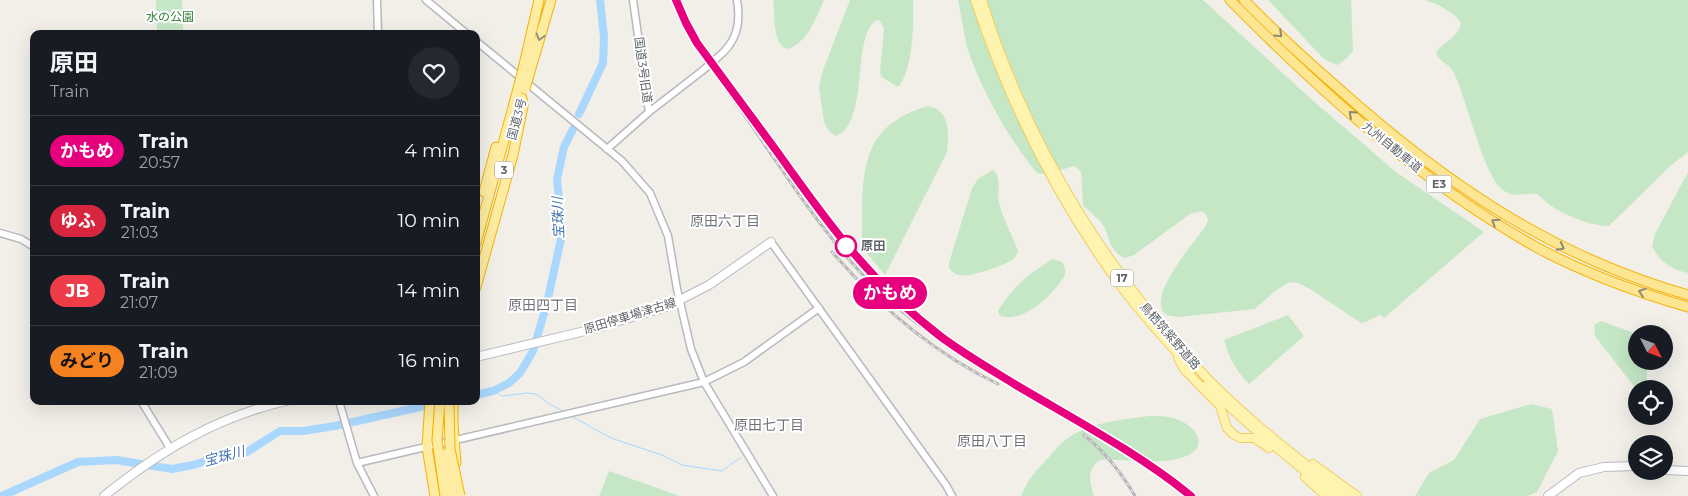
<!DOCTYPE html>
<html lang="en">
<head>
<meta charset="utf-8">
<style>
	body { margin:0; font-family:Montserrat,"Noto Sans JP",sans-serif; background:#242831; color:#f1f3f6; height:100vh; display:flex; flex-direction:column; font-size:19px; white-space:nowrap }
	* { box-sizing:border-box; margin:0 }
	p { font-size:16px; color:#9ea1a6 }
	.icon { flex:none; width:28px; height:28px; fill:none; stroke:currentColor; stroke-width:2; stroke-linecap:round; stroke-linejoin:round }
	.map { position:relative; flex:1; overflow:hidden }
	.side { position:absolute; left:30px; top:30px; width:450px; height:375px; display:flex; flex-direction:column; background:#171b24; border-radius:10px; box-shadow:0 5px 20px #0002 }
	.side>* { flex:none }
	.badge { padding:0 10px; border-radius:16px; font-size:18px; line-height:32px }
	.needle { width:32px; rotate:132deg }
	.controls { position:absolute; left:1628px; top:325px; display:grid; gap:10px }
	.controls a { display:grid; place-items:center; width:45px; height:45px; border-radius:50%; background:#171b24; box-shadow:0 5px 20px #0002; font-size:25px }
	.map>.badge { position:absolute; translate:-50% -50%; box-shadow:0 0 0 2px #fff }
	.round { display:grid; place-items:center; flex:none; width:52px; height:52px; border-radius:26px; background:#242831 }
	.headline { display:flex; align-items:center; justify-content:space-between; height:85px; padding:0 20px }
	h1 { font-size:24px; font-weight:700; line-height:38px }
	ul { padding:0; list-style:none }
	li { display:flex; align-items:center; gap:15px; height:70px; padding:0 20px; border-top:1px solid #363941 }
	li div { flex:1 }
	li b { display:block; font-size:19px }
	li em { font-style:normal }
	li .badge { min-width:55px; font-weight:700; text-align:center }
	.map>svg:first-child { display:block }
</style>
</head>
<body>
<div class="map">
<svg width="1688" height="496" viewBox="0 0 1688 496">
	<rect width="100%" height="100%" fill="#f1efe8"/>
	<path fill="#c5e7c6" d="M156 0H182L183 34H157Z
		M773 0H824C816 18 808 43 787 49 771 43 776 14 773 0Z
		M850 0H913C914 23 913 68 899 86H896L882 77 880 73 884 28 880 21 876 20C851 38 870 122 836 136L829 131 824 122 819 87 822 73Z
		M958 0H1203L1311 99 1396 172 1484 232 1384 318 1380 315 1366 322 1361 323 1310 289 1298 283 1290 282 1275 291 1255 309 1179 317C1174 316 1168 317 1164 313 1148 295 1195 241 1206 226L1208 219 1206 214 1201 211 1190 214 1134 255 1125 258C1107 250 1111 236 1101 222 1096 216 1088 211 1083 205L1081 172 1075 166C1063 168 1049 177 1037 173 1011 142 984 95 970 56 964 39 962 18 958 0Z
		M1268 0H1351L1353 50C1349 57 1344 61 1337 65L1324 59Z
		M1425 0H1688V152L1669 167 1609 226C1595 227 1568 216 1556 209 1549 205 1543 199 1537 194 1525 193 1513 198 1503 190 1483 175 1467 99 1454 73 1450 64 1439 62 1436 53 1442 42 1458 39 1461 23 1453 11 1439 5 1425 0Z
		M928 106C951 110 949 135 947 152L885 275 860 245 862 237C863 175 857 127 928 106Z
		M993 170C1002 176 997 193 999 203 1003 219 1012 235 1018 251 1017 255 1015 258 1012 260 1001 266 970 278 959 275 954 274 952 271 949 268V263L972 188 978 179Z
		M1688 172V273C1671 269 1660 262 1652 246L1655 234Z
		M1053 259 1062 262C1064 265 1066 270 1065 274 1064 277 1061 281 1059 284 1048 299 1019 325 999 315L998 311C1011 288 1031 272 1053 259Z
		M1288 315 1304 336 1249 384C1236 371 1229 358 1224 340Z
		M1601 321 1637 334 1636 361H1647V385L1645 389H1636L1595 336 1594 325Z
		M1531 404 1552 409 1558 451 1537 492 1528 496H1415L1429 473 1454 460 1480 419Z
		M1149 416C1160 416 1173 416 1183 422 1200 431 1207 449 1184 457 1158 466 1127 458 1100 460 1086 468 1090 483 1094 496H1021C1027 481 1036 470 1048 458 1053 452 1058 446 1064 441 1088 422 1120 420 1149 416Z
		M609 471 680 496H599Z"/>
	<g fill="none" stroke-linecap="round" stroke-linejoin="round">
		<path stroke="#aad7fe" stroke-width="1" d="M493 391 502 396 527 393 536 394 551 405 563 411
			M571 416 611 438 662 455 682 465 722 471 740 458"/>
		<path stroke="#aad7fe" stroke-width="8" d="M579 114 603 63 604 37 600 0
			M476 395 493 391 509 383 520 373 533 351 547 303 562 234 557 179 564 147 573 129
			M2 496 78 462 116 460 172 469 193 465 218 457 247 452 280 431H303L335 426 447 401"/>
		<g stroke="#b8b9be" stroke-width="9">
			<path id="tertiary" d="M377 0 378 34
				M426 0 467 34
				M633 0 649 112
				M476 41 622 161 650 193 668 236 677 289 691 349 704 382 773 496
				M717 58C737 42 741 24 737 0
				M607 149 649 112 702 71
				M0 233 21 239 34 247
				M771 242 946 485 952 496
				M141 401 170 448
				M339 401 357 463 374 496
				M357 463 704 382 744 362 819 308"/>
		</g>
		<g stroke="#b6b9bf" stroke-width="10">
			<path id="secondary" d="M476 357 585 331 666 307 709 285 771 242
				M1664 470 1688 471
				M104 496C160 451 216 417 286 401
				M1548 496 1579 473 1604 467 1636 466"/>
		</g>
		<g stroke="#f1cd61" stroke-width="10">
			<path id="primary" d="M975 0C1010 105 1057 200 1123 289 1144 317 1168 343 1192 369
				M982 0C1026 141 1103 267 1204 375 1247 420 1297 457 1345 496
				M1178 358 1184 369 1220 406 1227 428 1233 434 1240 438H1254L1269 448
				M1207 385C1247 425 1291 460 1336 496
				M1313 464 1357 496
				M1305 477 1326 496"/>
		</g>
		<g stroke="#f6b202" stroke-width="11">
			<path id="trunk" d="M523 69 539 0
				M529 75 551 0
				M484 192 496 147
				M476 243 519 85
				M476 287 513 155 523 106 522 98
				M430 401 427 447 435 496
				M453 401V425L456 463"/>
		</g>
		<g stroke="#f6b202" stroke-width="11">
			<path id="motorway" d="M1230 0C1322 93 1422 183 1536 247 1584 273 1636 292 1688 307
				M1244 0C1274 31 1306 60 1338 88 1443 182 1551 256 1688 295"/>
		</g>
		<use href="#tertiary" stroke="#fff" stroke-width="6"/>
		<use href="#secondary" stroke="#fff" stroke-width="8"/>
		<use href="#primary" stroke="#fef4af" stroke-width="8"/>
		<use href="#trunk" stroke="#fdeca1" stroke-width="9"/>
		<use href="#motorway" stroke="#fce593" stroke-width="9"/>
		<g stroke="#b6b6b8" stroke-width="3">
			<path id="rail" d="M674 0C692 43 720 80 747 119 781 168 814 220 854 265 878 293 908 318 939 339 1018 395 1112 435 1188 496
				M832 252C879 306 933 353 998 384
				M1084 435C1105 452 1121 472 1135 496"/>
		</g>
		<use href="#rail" stroke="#fff" stroke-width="1" stroke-dasharray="4" stroke-linecap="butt"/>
		<g stroke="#b8b9be" stroke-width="9" stroke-linecap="butt">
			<path id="tertiary-bridge" d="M702 71 717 58"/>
		</g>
		<g stroke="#f6b202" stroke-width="11" stroke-linecap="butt">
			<path id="trunk-bridge" d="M519 85 523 69
				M525 89 529 75
				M440 401 437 440 445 496
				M449 401 450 449 460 496
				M446 454 452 496"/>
		</g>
		<use href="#tertiary-bridge" stroke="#fff" stroke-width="6"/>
		<use href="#trunk-bridge" stroke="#fdeca1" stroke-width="9"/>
	</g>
	<defs><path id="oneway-chevron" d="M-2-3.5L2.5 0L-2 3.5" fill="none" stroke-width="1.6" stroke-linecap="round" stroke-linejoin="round" transform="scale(1.25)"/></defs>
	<g stroke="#8e8975">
		<use href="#oneway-chevron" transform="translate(1279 34) rotate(43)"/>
		<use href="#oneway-chevron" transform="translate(1352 114) rotate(-138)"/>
		<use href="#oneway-chevron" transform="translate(1495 222) rotate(-147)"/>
		<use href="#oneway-chevron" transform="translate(1561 247) rotate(27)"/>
		<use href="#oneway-chevron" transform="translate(1642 292) rotate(-161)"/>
	</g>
	<use stroke="#96927c" href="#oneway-chevron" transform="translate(540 37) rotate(106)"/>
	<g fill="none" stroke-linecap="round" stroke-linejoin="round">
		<g stroke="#fff" stroke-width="11">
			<path id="line" d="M676 0 686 23 697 43C724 80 751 116 778 153 827 222 871 283 940 336 964 354 990 369 1016 385 1075 420 1138 453 1191 496"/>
		</g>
		<use href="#line" stroke="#e6007e" stroke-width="8"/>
	</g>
	<circle fill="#fff" stroke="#e6007e" stroke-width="2.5" cx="846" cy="246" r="10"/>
	<g text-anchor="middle" stroke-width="4" stroke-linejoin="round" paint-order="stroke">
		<g fill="#fff" stroke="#8f9195" stroke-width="1">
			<rect x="495" y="161.5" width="18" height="17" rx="4"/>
			<rect x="1426.5" y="175.5" width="25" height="17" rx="4"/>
			<rect x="1111" y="269.5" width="22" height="17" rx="4"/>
		</g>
		<g font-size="11" font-weight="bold" fill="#5f6268">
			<text x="504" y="174">3</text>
			<text x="1439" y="188">E3</text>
			<text x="1122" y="282">17</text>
		</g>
		<g font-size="12" fill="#35813b" stroke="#fff">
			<text x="170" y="21">水の公園</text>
		</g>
		<g font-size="12" fill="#5f6268" stroke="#fff">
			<text transform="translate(643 70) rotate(82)" y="4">国道3号旧道</text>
			<text transform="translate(517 119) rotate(-75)" y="4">国道3号</text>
			<text transform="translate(1392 147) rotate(39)" y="4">九州自動車道</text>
			<text transform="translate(630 316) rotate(-17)" y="4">原田停車場津古線</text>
			<text transform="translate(1170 336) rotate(49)" y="4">鳥栖筑紫野道路</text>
		</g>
		<g font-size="12" font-weight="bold" fill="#5f6268" stroke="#fff" text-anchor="start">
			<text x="861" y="250">原田</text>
		</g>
		<g font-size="14" font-style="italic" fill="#4576b2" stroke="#fff">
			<text transform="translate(558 218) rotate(-92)" y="5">宝珠川</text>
			<text transform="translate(224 456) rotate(-15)" y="5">宝珠川</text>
		</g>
		<g font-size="14" fill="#70747a" stroke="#fff">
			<text x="725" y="226">原田六丁目</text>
			<text x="543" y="310">原田四丁目</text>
			<text x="769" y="430">原田七丁目</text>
			<text x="992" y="446">原田八丁目</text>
		</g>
	</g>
</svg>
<div class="controls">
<a><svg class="needle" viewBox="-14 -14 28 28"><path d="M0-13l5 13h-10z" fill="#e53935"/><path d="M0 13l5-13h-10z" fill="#9ea1a6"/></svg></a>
<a><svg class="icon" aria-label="locate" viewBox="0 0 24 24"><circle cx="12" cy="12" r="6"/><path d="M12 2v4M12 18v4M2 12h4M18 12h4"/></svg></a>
<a><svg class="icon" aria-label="layers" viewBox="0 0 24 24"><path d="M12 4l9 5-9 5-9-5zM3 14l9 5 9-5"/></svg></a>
</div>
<b class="badge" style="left:890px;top:293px;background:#e6007e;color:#fff">かもめ</b>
<section class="side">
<div class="headline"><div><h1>原田</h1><p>Train</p></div><a class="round"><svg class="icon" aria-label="heart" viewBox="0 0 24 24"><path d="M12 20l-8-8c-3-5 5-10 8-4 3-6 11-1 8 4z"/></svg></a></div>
<ul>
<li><span class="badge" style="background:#e6007e;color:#fff">かもめ</span><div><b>Train</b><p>20:57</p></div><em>4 min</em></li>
<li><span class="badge" style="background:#d7263d;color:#fff">ゆふ</span><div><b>Train</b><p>21:03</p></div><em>10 min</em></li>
<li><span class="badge" style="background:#ee3d49;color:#fff">JB</span><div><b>Train</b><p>21:07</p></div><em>14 min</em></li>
<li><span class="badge" style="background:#f58220;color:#111">みどり</span><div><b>Train</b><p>21:09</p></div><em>16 min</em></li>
</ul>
</section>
</div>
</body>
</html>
